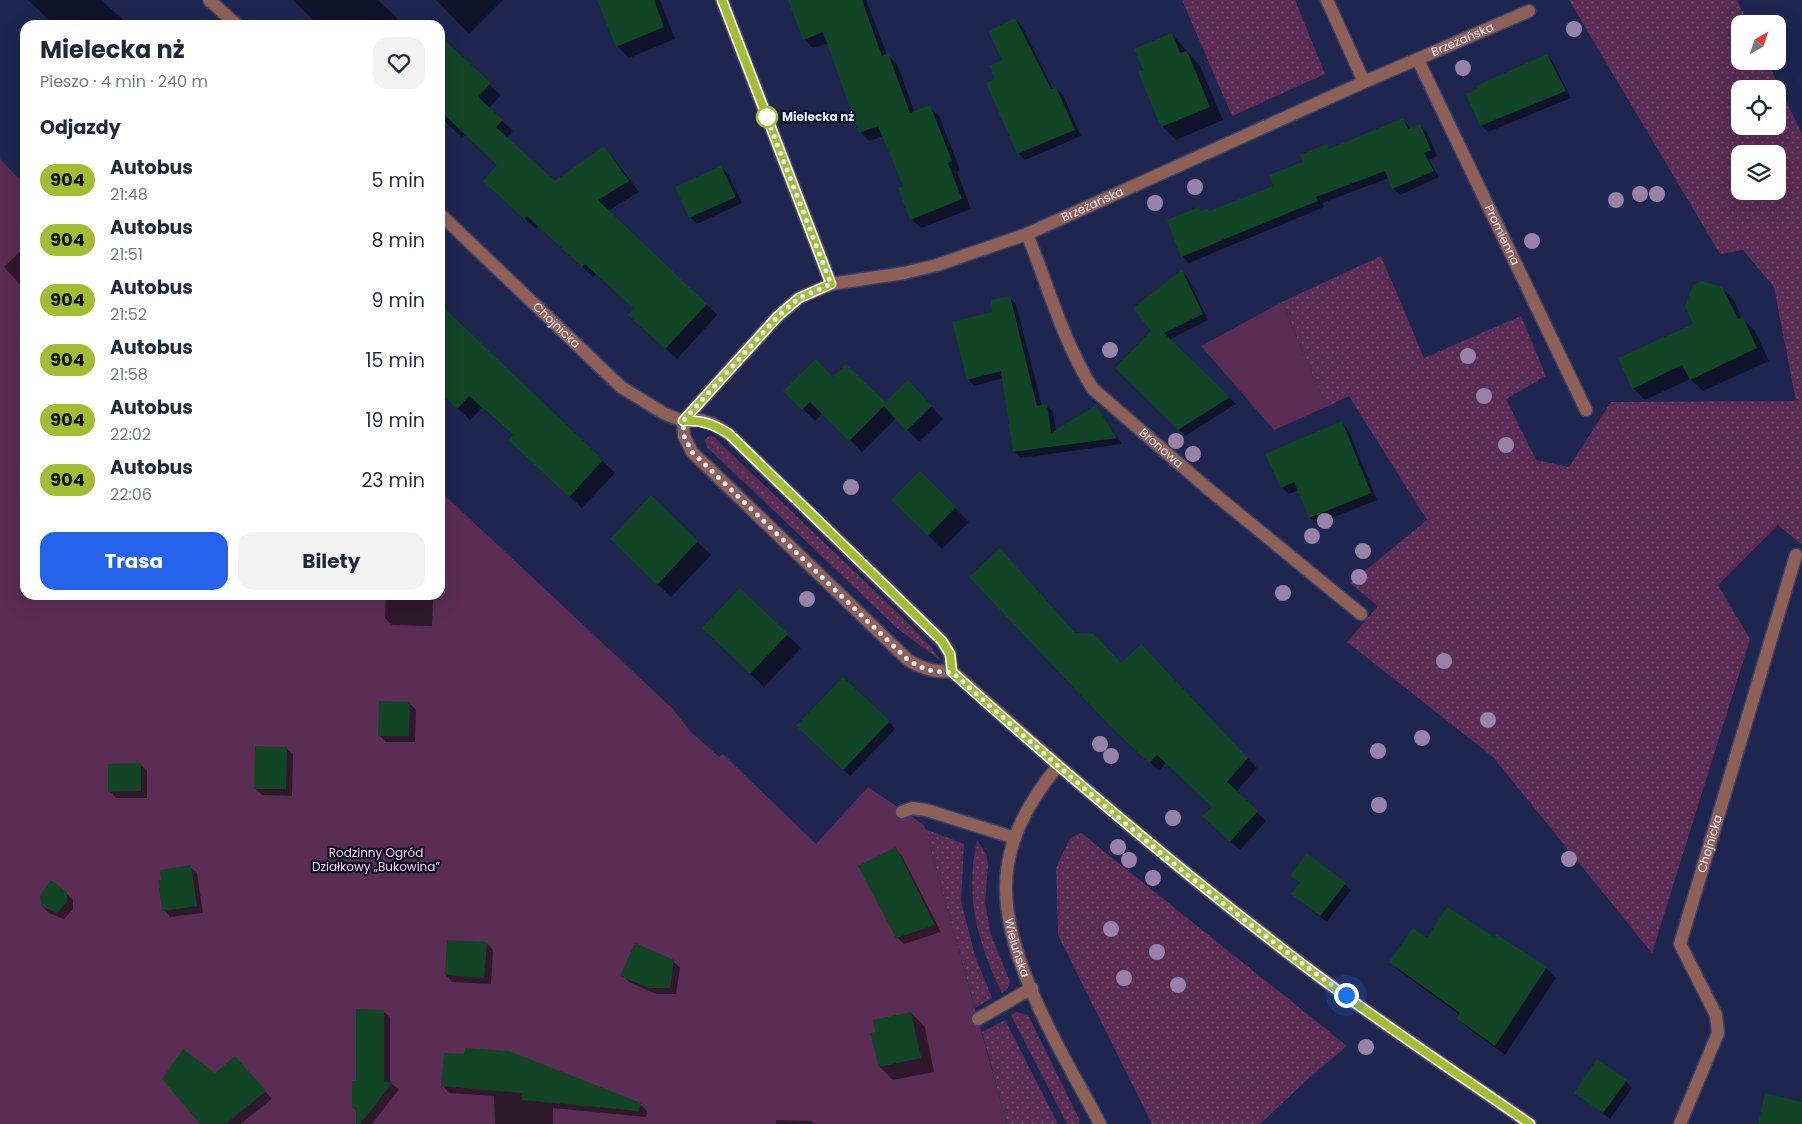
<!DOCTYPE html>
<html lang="pl">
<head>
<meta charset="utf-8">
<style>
	body { margin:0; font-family:Poppins,sans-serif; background:#f2f2f3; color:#1f2937; height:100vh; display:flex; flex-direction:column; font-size:19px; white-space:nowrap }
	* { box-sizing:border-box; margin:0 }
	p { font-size:16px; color:#747a83 }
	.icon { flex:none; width:28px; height:28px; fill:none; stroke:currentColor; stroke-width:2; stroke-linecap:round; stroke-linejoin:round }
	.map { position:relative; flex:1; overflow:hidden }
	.details { position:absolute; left:20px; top:20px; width:425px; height:580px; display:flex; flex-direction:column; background:#fff; border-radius:15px; box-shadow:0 5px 20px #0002 }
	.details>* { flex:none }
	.badge { padding:0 10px; border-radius:16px; font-size:18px; line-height:32px }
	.needle { width:32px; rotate:39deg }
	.buttons { position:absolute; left:1731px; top:15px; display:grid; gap:10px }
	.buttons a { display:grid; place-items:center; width:55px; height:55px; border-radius:10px; background:#fff; box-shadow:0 5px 20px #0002; font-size:25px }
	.you { position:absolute; width:25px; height:25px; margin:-12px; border:4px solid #fff; border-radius:50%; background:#1a73e8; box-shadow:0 0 0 8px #1a73e833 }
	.map>.badge { position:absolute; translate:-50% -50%; box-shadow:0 0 0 2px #fff }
	h2 { padding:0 20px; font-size:19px; line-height:45px }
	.round { display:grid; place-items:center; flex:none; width:52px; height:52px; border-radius:15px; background:#f2f2f3 }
	.headline { display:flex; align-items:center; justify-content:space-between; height:85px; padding:0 20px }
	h1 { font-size:24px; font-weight:700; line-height:38px }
	.cta { display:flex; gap:10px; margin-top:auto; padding:10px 20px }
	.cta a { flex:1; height:58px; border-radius:15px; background:#2563eb; color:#fff; font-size:20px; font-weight:700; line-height:58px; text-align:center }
	.cta a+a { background:#f2f2f3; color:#1f2937 }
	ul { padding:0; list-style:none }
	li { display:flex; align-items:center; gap:15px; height:60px; padding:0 20px }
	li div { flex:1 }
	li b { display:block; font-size:19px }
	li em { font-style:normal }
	li .badge { min-width:55px; font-weight:700; text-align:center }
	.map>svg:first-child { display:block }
</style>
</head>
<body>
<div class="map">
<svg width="1802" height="1124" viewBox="0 0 1802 1124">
	<defs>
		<pattern id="grass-dots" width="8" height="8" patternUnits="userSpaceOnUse" patternTransform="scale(1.25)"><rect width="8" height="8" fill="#5b2d54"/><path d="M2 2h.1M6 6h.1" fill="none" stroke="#734c6e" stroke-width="1.8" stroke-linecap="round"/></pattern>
	</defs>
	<rect width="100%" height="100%" fill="#1e2650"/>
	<path fill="url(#grass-dots)" fill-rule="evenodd" d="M1182 0H1295L1325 74 1232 116Z
		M1569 0H1737L1748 24H1740V61H1767L1802 134V545L1778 525 1718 585 1750 639 1652 953 1493 757 1347 642 1378 606 1350 583 1427 520 1349 396 1326 407 1282 302 1381 256 1424 358 1521 316 1546 376 1506 399 1536 460 1569 467 1611 402 1796 401 1774 287 1743 250 1720 254ZM1740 89H1778V126H1740ZM1740 154H1778V191H1740Z
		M709 436 714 437 905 620 932 648 940 660 898 629 707 447 705 440Z
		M925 829 964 844 961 901 975 956 992 998 975 1008Z
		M1081 833 1347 1046 1310 1077 1260 1124H1152L1058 935 1056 868 1070 838Z
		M977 840 986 854 988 865 985 903 991 935 1010 982 1007 990 1002 993C977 941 965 897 977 840Z
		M1016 1012 1028 1015 1080 1121 1079 1124H1067L1011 1015Z
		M1005 1020 1058 1124H1007L982 1032Z"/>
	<path fill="#5b2d54" d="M0 159 25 185V595H440V491L673 709 689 730 719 757 723 754 816 844 868 787 924 825 1007 1124H0Z
		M1282 302 1326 407 1274 430 1201 346Z"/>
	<path fill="#0007" d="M28 0H101L129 25H54Z
		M293 0H378L398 19 393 25H318Z
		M436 0H503L469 34Z
		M598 0H660L675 39 629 58 617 46Z
		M789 0H866L887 55 897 64 915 113 929 107 939 116 960 170 957 172 971 209 921 228 911 219 904 187 884 136 869 141 860 132 829 43 813 48 804 39Z
		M1015 19 1022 26 1053 89 1056 88 1063 95 1081 136 1025 160 1018 153 997 80Z
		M1172 34 1200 66 1223 120 1176 140 1162 126 1144 71Z
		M440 42 501 95 489 108 513 131 507 138 554 183 604 148 614 159 639 192 608 211 717 315 677 359 640 326 635 309 596 274 593 277 539 226 536 229 496 191 499 166 465 133 462 137 440 117Z
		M1547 55 1553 62 1571 98 1488 132 1481 125Z
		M1403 119 1411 129 1420 126 1427 132 1437 156 1429 160 1439 177 1400 195 1393 188 1389 178 1322 203 1324 207 1189 263 1183 257 1168 221 1198 209 1202 212H1210L1275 186 1327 146 1331 150Z
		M721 167 728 174 742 203 697 224 690 217 677 188Z
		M25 247V290L4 267Z
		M1182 272 1188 278 1208 320 1169 340 1236 404 1185 436 1117 368 1153 332Z
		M1722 288 1734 301 1742 318 1755 331 1769 361 1703 391 1690 379 1645 400 1633 388 1694 324Z
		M1010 298 1016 304 1042 406H1047L1053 412 1056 431 1096 406 1122 444 1021 458 1014 451 1003 378 974 386 968 379 994 313Z
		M440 306 615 473 582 508 522 453 514 436 482 408 470 420 440 391Z
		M833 379 885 404 920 394 943 419 919 442 896 418 862 452 823 413 815 421 785 391Z
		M1341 422 1348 429 1377 500 1316 524 1310 518 1298 490 1289 494 1282 488Z
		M920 473 969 522 942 549 893 500Z
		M651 497 711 555 671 597 611 539Z
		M386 595H429L433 599 432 626 392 625 385 618Z
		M1075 634 1121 664 1150 655 1257 768 1236 792 1266 821 1240 850 1213 826V807L1166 763 1159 771 1122 736Z
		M787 635 801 648 764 687 717 642Z
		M409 703 416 710 415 742H386L379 735Z
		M889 722 895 729 850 776 798 726Z
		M286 748 293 754 292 796 262 795 255 788Z
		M140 764 147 771V798H116L110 791Z
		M896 849 902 856 941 932 904 944 897 937Z
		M190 867 197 873 203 913 170 917 164 910Z
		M1292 876 1345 884 1351 890 1327 922 1299 900 1301 884Z
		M66 893 73 900V909L64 919 49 913 42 906Z
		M1497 936 1546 968 1556 978 1505 1055 1468 1028 1458 1018 1460 1015 1401 972 1391 962 1427 940 1494 939Z
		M487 943 493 950 491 984 452 982 446 975Z
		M673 961 680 968 676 994H656L629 982 622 975Z
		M383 1011 390 1017V1083L399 1089 372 1124H357V1111L353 1107 357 1082Z
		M911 1013 925 1027 934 1072 893 1080 880 1067 877 1033Z
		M445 1054 640 1104 647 1111 646 1117 553 1108V1124H495L494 1096 449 1093 443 1086Z
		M241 1064 272 1099 240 1124H202Z
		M1626 1081 1632 1088 1610 1119 1576 1092Z
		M776 1120 811 1121 815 1124H776Z"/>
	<path fill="#114526" d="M597 0H654L664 27 616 47Z
		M788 0H862L882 56 888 53 910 113 930 105 952 161 948 163 962 199 910 220 898 188 903 186 878 126 859 133 823 32 803 40Z
		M1015 18 1051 89 1056 87 1075 130 1017 154 986 83 995 79 989 66 1002 60 988 31Z
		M1172 33 1180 53 1187 51 1210 107 1161 127 1138 72 1143 70 1134 49Z
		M440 36 491 83 478 97 503 120 496 127 555 181 604 146 629 181 598 200 707 304 665 349 628 315 633 308 585 264 582 267 527 216 524 219 483 181 497 165 440 111Z
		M1547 54 1566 91 1480 126 1466 94 1477 89 1476 86Z
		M1403 118 1408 129 1420 124 1431 150 1424 153 1434 171 1392 189 1385 171 1316 197 1318 201 1181 257 1167 220 1199 207 1200 211 1208 209 1209 211 1273 186 1269 175 1303 162 1300 155 1327 144 1329 149Z
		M721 166 736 197 689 218 675 187Z
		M1182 270 1203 314 1164 333 1230 397 1178 430 1115 368 1151 331 1133 308Z
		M1702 281 1722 287 1738 319 1743 317 1757 348 1690 380 1682 365 1632 389 1618 358 1693 324 1685 306 1693 285Z
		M1010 296 1037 406 1047 404 1051 433 1096 405 1117 438 1013 452 1001 371 967 380 952 322 992 312 991 300Z
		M440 304 603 460 569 497 508 440 513 435 469 396 457 409 440 392Z
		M816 359 833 377 846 364 885 402 908 380 932 406 906 431 884 406 849 441 810 402 802 410 783 391Z
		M1342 421 1371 493 1309 518 1294 482 1281 488 1265 454Z
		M920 471 956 507 928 536 891 500Z
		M651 495 698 541 657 585 610 539Z
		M1000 548 1075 633 1094 634 1121 663 1141 644 1248 758 1227 782 1258 811 1230 842 1202 816 1212 807 1157 755 1149 763 1111 727 969 577Z
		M740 588 788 634 750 674 702 628Z
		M843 677 890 721 843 770 796 726Z
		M379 701 410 702 409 736H378Z
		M255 746 287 747 286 789H254Z
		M141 763V791L108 792V764Z
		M896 847 935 925 896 938 858 866Z
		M1307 853 1346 883 1320 916 1291 894 1300 883 1290 876Z
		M191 865 197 906 162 911 158 880H161L160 870Z
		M51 880 67 892V902L57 913 41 906 40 895Z
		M1447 907 1494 937 1496 934 1547 967 1495 1046 1456 1018 1460 1013 1389 962 1413 928 1427 938Z
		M447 940 487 942 484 978 445 975Z
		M635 943 674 960 670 988H649L620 976Z
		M356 1009 384 1010V1082H393L360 1124H356V1108H352V1081H356Z
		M911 1012 921 1058 879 1067 870 1033 875 1032 873 1020Z
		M465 1048 509 1051 641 1103 639 1111 522 1100V1093L441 1086 444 1053 464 1054Z
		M183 1049 215 1073 235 1056 266 1091 226 1124H200L162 1079Z
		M1597 1059 1627 1080 1603 1113 1574 1093Z
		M1765 1093 1802 1102V1124H1758Z"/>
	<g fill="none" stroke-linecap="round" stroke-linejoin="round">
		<g stroke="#3a4168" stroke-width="15">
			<g id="service">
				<path d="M902 812 912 808 926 810 1015 838"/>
				<path d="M978 1019 1032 988"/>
				<path id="s1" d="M1680 1124 1718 1033 1716 1015 1680 944 1796 555"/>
			</g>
		</g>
		<g stroke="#3a4168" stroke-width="15">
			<g id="minor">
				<path d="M209 0 237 25"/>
				<path d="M722 0 831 284"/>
				<path d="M1327 0 1364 82"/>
				<path id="s2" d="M1418 60 1586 410"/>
				<path id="s3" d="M440 214 621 387 665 414 683 421 700 420 713 424 729 434 942 641 950 654 952 671C1069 777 1188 878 1314 973 1384 1025 1458 1074 1530 1124"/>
				<path id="s4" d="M1027 234C1048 285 1063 342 1093 389L1206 487 1361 614"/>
				<path id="s5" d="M683 421 778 316 799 298 831 284 904 273 937 265 1027 234 1364 82 1529 11"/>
				<path d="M683 421 684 436 692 452 908 660C922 669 935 673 952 671"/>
				<path id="s6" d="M1057 767C1034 795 1014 827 1008 864 993 945 1063 1053 1100 1124"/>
			</g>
		</g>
		<use href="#service" stroke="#8f6056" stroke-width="12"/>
		<use href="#minor" stroke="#8f6056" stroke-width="12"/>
	</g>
	<g fill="#9882a9">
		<circle cx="1574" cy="29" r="8"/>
		<circle cx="1463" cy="68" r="8"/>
		<circle cx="1195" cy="187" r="8"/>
		<circle cx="1640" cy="194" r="8"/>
		<circle cx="1657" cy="194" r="8"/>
		<circle cx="1616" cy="200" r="8"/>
		<circle cx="1155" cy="203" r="8"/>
		<circle cx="1532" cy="241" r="8"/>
		<circle cx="1110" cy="350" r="8"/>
		<circle cx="1468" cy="356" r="8"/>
		<circle cx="1484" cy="396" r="8"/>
		<circle cx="1176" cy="441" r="8"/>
		<circle cx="1506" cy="445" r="8"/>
		<circle cx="1193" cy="454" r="8"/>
		<circle cx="851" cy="487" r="8"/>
		<circle cx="1325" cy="521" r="8"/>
		<circle cx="1312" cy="536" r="8"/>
		<circle cx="1363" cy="551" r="8"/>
		<circle cx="1359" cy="577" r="8"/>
		<circle cx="1283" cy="593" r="8"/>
		<circle cx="807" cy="599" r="8"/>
		<circle cx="1444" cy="661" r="8"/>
		<circle cx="1488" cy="720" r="8"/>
		<circle cx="1422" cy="738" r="8"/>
		<circle cx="1100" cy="744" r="8"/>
		<circle cx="1378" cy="751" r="8"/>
		<circle cx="1111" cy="756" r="8"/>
		<circle cx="1379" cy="805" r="8"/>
		<circle cx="1173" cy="818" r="8"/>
		<circle cx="1118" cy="847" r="8"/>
		<circle cx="1569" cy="859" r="8"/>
		<circle cx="1129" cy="860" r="8"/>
		<circle cx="1153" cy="878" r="8"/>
		<circle cx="1111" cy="929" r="8"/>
		<circle cx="1157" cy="952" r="8"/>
		<circle cx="1124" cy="978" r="8"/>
		<circle cx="1178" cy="985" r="8"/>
		<circle cx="1366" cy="1047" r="8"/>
	</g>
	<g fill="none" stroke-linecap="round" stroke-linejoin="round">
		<g stroke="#fff" stroke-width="11">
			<path id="line" d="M722 0 831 284 799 298 778 316 683 421C702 420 713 424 729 434L942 641 950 654 952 672C1069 777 1188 878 1314 973 1384 1025 1458 1074 1530 1124"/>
		</g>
		<use href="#line" stroke="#a2bd31" stroke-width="8"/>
		<path stroke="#e6eafb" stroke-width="5" stroke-dasharray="0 9" d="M767 117 764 110 831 284 799 298 778 316 683 421 684 436 692 452 908 660C922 669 935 673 952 672 1078 785 1207 897 1346 995"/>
	</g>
	<circle fill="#fff" stroke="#a2bd31" stroke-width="2.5" cx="767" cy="117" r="10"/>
	<g text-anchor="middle" stroke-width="4.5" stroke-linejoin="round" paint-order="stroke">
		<g font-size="12" fill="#e6eafb" stroke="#0d1124">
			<text dy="4" stroke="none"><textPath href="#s5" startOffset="884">Brzeżańska</textPath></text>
			<text dy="4" stroke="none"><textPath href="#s5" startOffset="479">Brzeżańska</textPath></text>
			<text dy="4" stroke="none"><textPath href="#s2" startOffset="194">Promienna</textPath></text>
			<text dy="4" stroke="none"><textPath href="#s3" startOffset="161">Chojnicka</textPath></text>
			<text dy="4" stroke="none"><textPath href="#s4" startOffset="259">Bronowa</textPath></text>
			<text dy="4" stroke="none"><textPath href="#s1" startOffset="301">Chojnicka</textPath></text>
			<text dy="4" stroke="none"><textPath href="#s6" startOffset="195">Wieluńska</textPath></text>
		</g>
		<g font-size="12" font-weight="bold" fill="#e6eafb" stroke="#0d1124" text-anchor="start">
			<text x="782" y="121">Mielecka nż</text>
		</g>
		<g font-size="12" fill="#fbcef2" stroke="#0d1124">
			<text x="376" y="857">Rodzinny Ogród<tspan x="376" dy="14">Działkowy „Bukowina”</tspan></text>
		</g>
	</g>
</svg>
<div class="buttons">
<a><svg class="needle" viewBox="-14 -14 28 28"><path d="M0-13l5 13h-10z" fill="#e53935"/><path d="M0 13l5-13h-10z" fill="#747a83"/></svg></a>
<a><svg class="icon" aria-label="locate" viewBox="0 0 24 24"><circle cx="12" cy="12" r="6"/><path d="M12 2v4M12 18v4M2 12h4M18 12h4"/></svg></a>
<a><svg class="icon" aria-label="layers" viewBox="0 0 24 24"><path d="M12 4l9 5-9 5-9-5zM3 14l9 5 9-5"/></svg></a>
</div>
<div class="you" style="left:1346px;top:995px"></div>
<section class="details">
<div class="headline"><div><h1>Mielecka nż</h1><p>Pieszo · 4 min · 240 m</p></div><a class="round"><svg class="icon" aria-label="heart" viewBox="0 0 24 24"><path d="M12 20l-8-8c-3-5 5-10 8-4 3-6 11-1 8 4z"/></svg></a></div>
<h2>Odjazdy</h2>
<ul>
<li><span class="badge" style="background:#a2bd31;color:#111">904</span><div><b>Autobus</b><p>21:48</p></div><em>5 min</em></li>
<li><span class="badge" style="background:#a2bd31;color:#111">904</span><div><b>Autobus</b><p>21:51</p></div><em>8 min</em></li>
<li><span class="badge" style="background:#a2bd31;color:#111">904</span><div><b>Autobus</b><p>21:52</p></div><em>9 min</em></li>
<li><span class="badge" style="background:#a2bd31;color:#111">904</span><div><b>Autobus</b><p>21:58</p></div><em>15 min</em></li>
<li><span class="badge" style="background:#a2bd31;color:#111">904</span><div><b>Autobus</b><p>22:02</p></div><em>19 min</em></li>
<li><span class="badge" style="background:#a2bd31;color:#111">904</span><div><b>Autobus</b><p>22:06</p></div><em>23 min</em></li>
</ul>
<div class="cta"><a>Trasa</a><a>Bilety</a></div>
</section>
</div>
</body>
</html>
